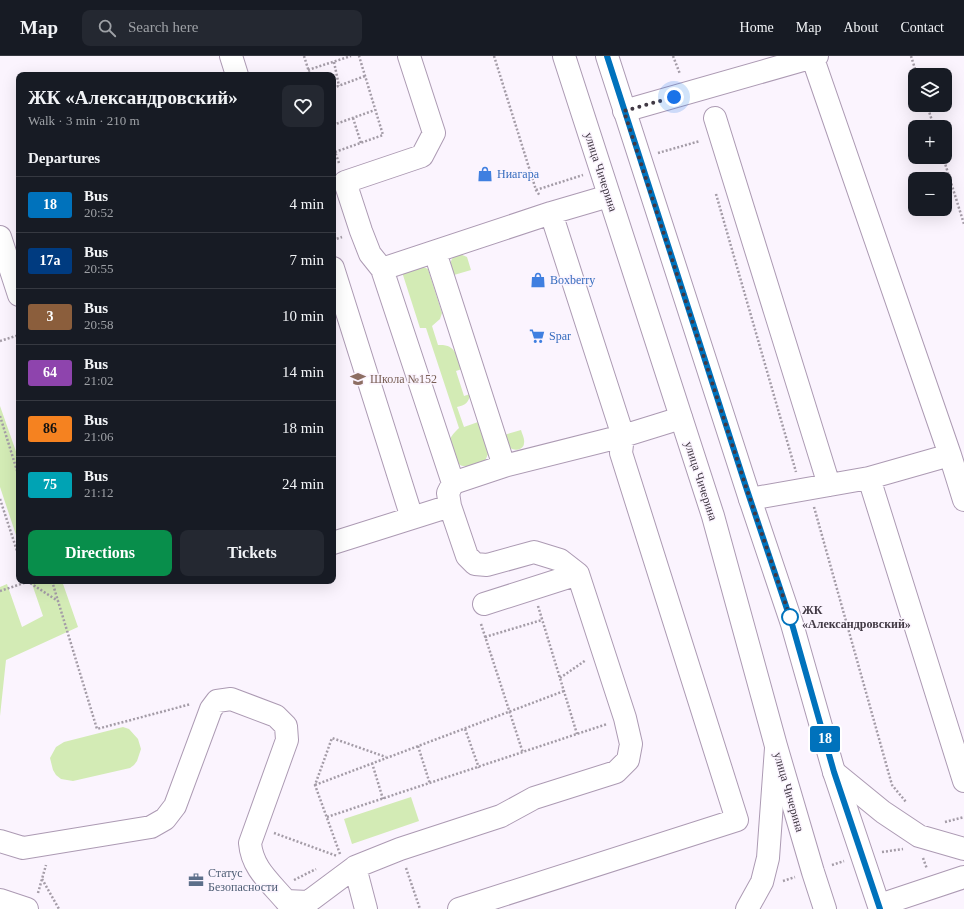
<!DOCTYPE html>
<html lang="en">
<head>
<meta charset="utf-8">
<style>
	body { margin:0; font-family:Georgia,serif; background:#242831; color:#f1f3f6; height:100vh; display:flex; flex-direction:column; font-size:15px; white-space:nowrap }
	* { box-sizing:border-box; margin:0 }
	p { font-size:13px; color:#9ea1a6 }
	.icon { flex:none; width:22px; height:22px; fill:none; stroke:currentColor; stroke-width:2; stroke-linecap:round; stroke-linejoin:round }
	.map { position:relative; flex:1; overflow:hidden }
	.panel { position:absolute; left:16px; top:16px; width:320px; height:512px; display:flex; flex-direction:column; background:#171b24; border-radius:8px; box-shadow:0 4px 16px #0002 }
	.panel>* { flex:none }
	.badge { padding:0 8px; border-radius:3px; font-size:14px; line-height:26px }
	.fabs { position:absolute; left:908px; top:12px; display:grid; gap:8px }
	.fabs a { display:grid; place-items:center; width:44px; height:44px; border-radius:8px; background:#171b24; box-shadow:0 4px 16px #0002; font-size:20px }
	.you { position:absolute; width:20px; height:20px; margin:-10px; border:3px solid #fff; border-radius:50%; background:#1a73e8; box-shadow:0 0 0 6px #1a73e833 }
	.map>.badge { position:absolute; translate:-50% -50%; box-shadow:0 0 0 2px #fff }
	h2 { padding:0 12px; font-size:15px; line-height:36px }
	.round { display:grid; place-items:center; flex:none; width:42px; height:42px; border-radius:8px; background:#242831 }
	.head { display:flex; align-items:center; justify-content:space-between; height:68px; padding:0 12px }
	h1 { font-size:19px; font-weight:700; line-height:30px }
	.button { display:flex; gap:8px; margin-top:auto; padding:8px 12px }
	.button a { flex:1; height:46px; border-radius:8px; background:#088e4b; color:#fff; font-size:16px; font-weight:700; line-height:46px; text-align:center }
	.button a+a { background:#242831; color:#f1f3f6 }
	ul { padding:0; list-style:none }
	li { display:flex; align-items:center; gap:12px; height:56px; padding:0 12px; border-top:1px solid #363941 }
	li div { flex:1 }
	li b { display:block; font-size:15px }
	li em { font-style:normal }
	li .badge { min-width:44px; font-weight:700; text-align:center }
	header { display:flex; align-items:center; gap:24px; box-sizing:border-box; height:56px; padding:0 20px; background:#171b24; border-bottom:1px solid #363941 }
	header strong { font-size:19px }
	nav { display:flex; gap:22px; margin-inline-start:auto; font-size:14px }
	.search { width:280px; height:36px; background:#242831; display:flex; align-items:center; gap:10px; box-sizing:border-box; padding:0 14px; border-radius:8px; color:#9ea1a6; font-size:15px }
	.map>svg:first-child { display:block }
</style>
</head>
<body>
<header>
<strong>Map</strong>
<div class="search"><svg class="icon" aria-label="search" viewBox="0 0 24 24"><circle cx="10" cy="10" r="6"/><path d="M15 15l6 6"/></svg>Search here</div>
<nav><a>Home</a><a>Map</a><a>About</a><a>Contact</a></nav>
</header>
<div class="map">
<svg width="964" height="853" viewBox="0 0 964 853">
	<rect width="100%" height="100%" fill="#fbf4fe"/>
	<path fill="#d3ebb5" d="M460 198 467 201 471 214 454 219C451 209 447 202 460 198Z
		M421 210 428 213 442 257 440 263 432 270 438 289C456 288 456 299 462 313L456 315 464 340 470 338C469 347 465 349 457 351L464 371 478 366 488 398 485 405C478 407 470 411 463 410 456 409 449 395 449 388 449 381 455 376 459 372L426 272H420L402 216Z
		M0 350 19 404V488L0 431Z
		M521 374C522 378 525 383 524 387 524 394 514 396 509 391 507 388 506 383 504 379Z
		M31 525H62L78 571 6 604 0 660V531L7 528 22 571 43 560Z
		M123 671 129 673 138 683 141 693 137 705 134 709 130 712 73 725 61 723 56 719 53 714 50 702 56 691 64 686Z
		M411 741 419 765 352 788 344 763Z"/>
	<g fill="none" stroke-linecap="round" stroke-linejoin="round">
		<g stroke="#ac9ab3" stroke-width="24">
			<path id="minor" d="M231 0 237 19
				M812 0 950 399 964 444
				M624 55 817 0
				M715 62 829 429
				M0 181 19 239
				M435 196 504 410
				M333 212 412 462
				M382 213 551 157 609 140
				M869 422 964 725
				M453 427 504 410 623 380 681 362
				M750 443 869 422 950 399
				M333 487 450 450
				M484 548 578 518
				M834 716 883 756 919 780 964 793
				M0 785 23 792 151 771 165 763 175 750 211 653 217 645 231 643 276 660 286 670 287 684 250 787C252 812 270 826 286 845L308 846 355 811 400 793 501 760 534 742 616 716 628 704 631 688 625 662 578 518 560 504 534 496 487 509 475 508 467 500 450 450 448 437 453 427 382 213 370 198 361 175 345 126 422 100 434 77 409 0
				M355 811 366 853
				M0 844 27 853
				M880 849 964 821
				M459 853 737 764 621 397 623 380 551 157
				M747 853 762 826 768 802 776 692"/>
		</g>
		<g stroke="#ac9ab3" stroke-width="24">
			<path id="major" d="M564 0 713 460 776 690 813 816 825 853
				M607 0 750 443 792 568 834 716 880 853"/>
		</g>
		<path stroke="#a49ca7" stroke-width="2.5" stroke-dasharray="2 2" stroke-linecap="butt" d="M304 0 310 19
			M494 0 536 134 540 140
			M673 0 680 18
			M911 0 917 19
			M334 6 339 30
			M308 14 351 0
			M333 32 365 20
			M927 49 934 71
			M353 62 361 87
			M333 69 375 54
			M333 90 339 107
			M335 96 383 79 359 0
			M658 97 700 85
			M943 101 964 168
			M536 134 583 119
			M716 138 796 416
			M333 184 342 181
			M0 285 19 279
			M0 360 19 421
			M0 443 19 501
			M814 451 892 729 906 746
			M27 525 58 545 97 673 191 648
			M52 525 58 545
			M0 535 27 526
			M538 550 577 678
			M481 568 523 697
			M485 581 542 564
			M560 622 586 604
			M465 673 479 712
			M418 690 430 728
			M372 707 383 743
			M315 729 564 635
			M327 761 607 668
			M945 766 964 761
			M274 777 337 800
			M882 796 903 793
			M340 798 315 729 332 682 386 701
			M923 802 927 813
			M832 809 844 805
			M406 812 420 853
			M42 823 59 853
			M294 824 316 813
			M783 825 795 821
			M38 837 46 809"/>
		<use href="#minor" stroke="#fff" stroke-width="22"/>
		<use href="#major" stroke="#fff" stroke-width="22"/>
	</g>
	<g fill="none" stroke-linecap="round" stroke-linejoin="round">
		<g stroke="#fff" stroke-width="9">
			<path id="line" d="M607 0 745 428 792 568 834 716 880 853"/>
		</g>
		<use href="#line" stroke="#0072bc" stroke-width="6"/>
		<path stroke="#413944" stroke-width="4" stroke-dasharray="0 7.2" d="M674 41 624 55 745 428 790 561"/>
	</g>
	<defs>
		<g id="shop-bare" transform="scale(1.2)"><path d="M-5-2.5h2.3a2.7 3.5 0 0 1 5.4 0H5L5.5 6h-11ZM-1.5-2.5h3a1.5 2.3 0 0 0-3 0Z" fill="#3f7fe0" stroke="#fbf4fe" stroke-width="2.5" paint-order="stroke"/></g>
		<g id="supermarket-bare" transform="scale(1.2)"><path d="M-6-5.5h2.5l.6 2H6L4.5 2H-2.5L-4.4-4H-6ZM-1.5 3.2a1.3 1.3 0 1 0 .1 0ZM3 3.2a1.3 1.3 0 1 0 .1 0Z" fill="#3f7fe0" stroke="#fbf4fe" stroke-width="2.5" paint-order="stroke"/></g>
		<g id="school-bare" transform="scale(1.2)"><path d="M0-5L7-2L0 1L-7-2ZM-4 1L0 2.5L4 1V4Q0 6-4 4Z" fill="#8d6e63" stroke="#fbf4fe" stroke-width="2.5" paint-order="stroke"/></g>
		<g id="office-bare" transform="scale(1.2)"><path d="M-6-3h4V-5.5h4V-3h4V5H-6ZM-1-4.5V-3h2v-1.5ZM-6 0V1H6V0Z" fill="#5c6f8a" stroke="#fbf4fe" stroke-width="2.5" paint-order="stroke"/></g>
	</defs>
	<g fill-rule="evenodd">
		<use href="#shop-bare" x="485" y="118"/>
		<use href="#shop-bare" x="538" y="224"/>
		<use href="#supermarket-bare" x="537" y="280"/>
		<use href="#school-bare" x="358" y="323"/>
		<use href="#office-bare" x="196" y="824"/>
	</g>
	<circle fill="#fff" stroke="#0072bc" stroke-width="2" cx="790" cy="561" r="8"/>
	<g text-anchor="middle" stroke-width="3" stroke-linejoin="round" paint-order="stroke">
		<g font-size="12" fill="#413944" stroke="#fbf4fe">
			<text transform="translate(601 116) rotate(72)" y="4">улица Чичерина</text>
			<text transform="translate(701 425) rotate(72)" y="4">улица Чичерина</text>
			<text transform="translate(789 736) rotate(74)" y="4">улица Чичерина</text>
		</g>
		<g font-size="12" fill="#366cbe" stroke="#fbf4fe" text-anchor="start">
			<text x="497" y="122">Ниагара</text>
			<text x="550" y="228">Boxberry</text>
			<text x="549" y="284">Spar</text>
		</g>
		<g font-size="12" fill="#785e54" stroke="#fbf4fe" text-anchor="start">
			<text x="370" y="327">Школа №152</text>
		</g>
		<g font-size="12" font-weight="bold" fill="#413944" stroke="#fbf4fe" text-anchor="start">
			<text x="802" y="558">ЖК<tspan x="802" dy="14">«Александровский»</tspan></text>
		</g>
		<g font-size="12" fill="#4e5e75" stroke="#fbf4fe" text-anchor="start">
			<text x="208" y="821">Статус<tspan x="208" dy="14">Безопасности</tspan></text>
		</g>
	</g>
</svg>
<div class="fabs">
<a><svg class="icon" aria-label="layers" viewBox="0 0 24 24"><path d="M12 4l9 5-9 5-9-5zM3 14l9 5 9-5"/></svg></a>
<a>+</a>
<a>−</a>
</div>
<div class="you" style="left:674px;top:41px"></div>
<b class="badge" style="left:825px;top:683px;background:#0072bc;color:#fff">18</b>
<section class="panel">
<div class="head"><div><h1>ЖК «Александровский»</h1><p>Walk · 3 min · 210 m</p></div><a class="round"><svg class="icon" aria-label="heart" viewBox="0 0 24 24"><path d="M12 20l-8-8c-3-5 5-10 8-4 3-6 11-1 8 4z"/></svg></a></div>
<h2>Departures</h2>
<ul>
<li><span class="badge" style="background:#0072bc;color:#fff">18</span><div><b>Bus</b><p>20:52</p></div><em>4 min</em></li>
<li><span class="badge" style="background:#003b80;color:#fff">17a</span><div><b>Bus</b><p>20:55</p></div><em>7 min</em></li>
<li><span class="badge" style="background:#8b5e3c;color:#fff">3</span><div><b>Bus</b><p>20:58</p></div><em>10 min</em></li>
<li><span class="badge" style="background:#8e44ad;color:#fff">64</span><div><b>Bus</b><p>21:02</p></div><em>14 min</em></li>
<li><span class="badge" style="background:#f58220;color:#111">86</span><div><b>Bus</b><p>21:06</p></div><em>18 min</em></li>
<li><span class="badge" style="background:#00a3b4;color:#fff">75</span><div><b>Bus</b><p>21:12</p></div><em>24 min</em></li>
</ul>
<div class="button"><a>Directions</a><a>Tickets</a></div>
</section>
</div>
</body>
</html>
